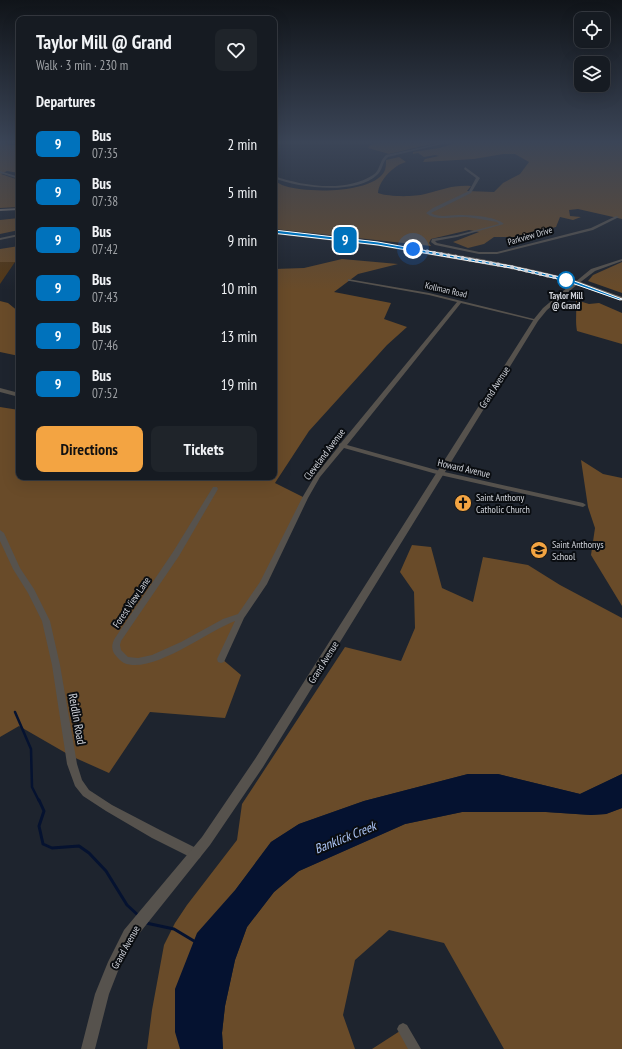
<!DOCTYPE html>
<html lang="en">
<head>
<meta charset="utf-8">
<style>
	body { margin:0; font-family:"PT Sans Narrow",sans-serif; background:#1f242a; color:#f1f3f6; height:100vh; display:flex; flex-direction:column; font-size:15px; white-space:nowrap }
	* { box-sizing:border-box; margin:0 }
	p { font-size:13px; color:#9ea1a5 }
	.icon { flex:none; width:22px; height:22px; fill:none; stroke:currentColor; stroke-width:2; stroke-linecap:round; stroke-linejoin:round }
	.map { position:relative; flex:1; overflow:hidden }
	.panel { position:absolute; left:16px; top:16px; width:261px; height:464px; display:flex; flex-direction:column; background:#161b22; border-radius:8px; box-shadow:0 4px 16px #0002,0 0 0 1px #353940 }
	.panel>* { flex:none }
	.badge { padding:0 8px; border-radius:6px; font-size:14px; line-height:26px }
	.controls { position:absolute; left:574px; top:12px; display:grid; gap:8px }
	.controls a { display:grid; place-items:center; width:36px; height:36px; border-radius:8px; background:#161b22; box-shadow:0 4px 16px #0002,0 0 0 1px #353940; font-size:20px }
	.you { position:absolute; width:20px; height:20px; margin:-10px; border:3px solid #fff; border-radius:50%; background:#1a73e8; box-shadow:0 0 0 6px #1a73e833 }
	.map>.badge { position:absolute; translate:-50% -50%; box-shadow:0 0 0 2px #fff }
	h2 { padding:0 20px; font-size:15px; line-height:36px }
	.round { display:grid; place-items:center; flex:none; width:42px; height:42px; border-radius:8px; background:#1f242a }
	.head { display:flex; align-items:center; justify-content:space-between; height:68px; padding:0 20px }
	h1 { font-size:19px; font-weight:700; line-height:30px }
	.action { display:flex; gap:8px; margin-top:auto; padding:8px 20px }
	.action a { flex:1; height:46px; border-radius:8px; background:#f3a442; color:#111; font-size:16px; font-weight:700; line-height:46px; text-align:center }
	.action a+a { background:#1f242a; color:#f1f3f6 }
	ul { padding:0; list-style:none }
	li { display:flex; align-items:center; gap:12px; height:48px; padding:0 20px }
	li div { flex:1 }
	li b { display:block; font-size:15px }
	li em { font-style:normal }
	li .badge { min-width:44px; font-weight:700; text-align:center }
	.map>svg:first-child { display:block }
</style>
</head>
<body>
<div class="map">
<svg width="622" height="1049" viewBox="0 0 622 1049">
	<rect width="100%" height="100%" fill="#1e242e"/>
	<path fill="#543816" d="M0 262H15L0 284Z"/>
	<path fill="#694b29" d="M0 143 19 146V173L7 171 1 174 19 180V207L0 208Z
		M378 143H436L389 154 368 148 370 145Z
		M456 143H622V219L578 209 569 210 570 216 581 217 573 220 560 217 556 227 514 237H494L484 244 468 248 453 242 479 232 469 230 431 239 429 243 431 246 274 229V180C277 182 281 185 285 186 306 193 371 194 384 172 386 169 386 164 386 160L399 157 406 162C394 165 379 180 378 193 389 197 414 197 425 194 443 190 451 185 471 186L467 191 494 192 503 183 520 174 529 162 515 154H503L474 159 423 162 425 159 439 156 435 155 424 157 418 153 413 154V152L439 148Z
		M19 218V230L0 234V220Z
		M19 246V262H0V249Z
		M342 259 398 264 358 274 334 292 391 303 384 319 407 327 387 345 309 431 275 483 305 498 222 659 241 675 225 718 150 712 109 773 71 756 19 726 0 737V407L19 410V477H274V269L304 268Z
		M622 262V293L588 281 593 275Z
		M576 300 589 304 599 303 622 313V344L577 331C575 321 577 310 576 300Z
		M0 301 8 303 19 312V356L0 352Z
		M581 460 603 474 622 478V606L591 555 595 528 588 507Z
		M412 545 431 547 442 588 473 602 483 557 528 565 560 585 622 618V774L580 794 498 774H468L364 801 299 824 271 842 236 889 180 1049H147L152 1010 164 945 175 923 187 905 237 840 242 804 345 647 401 661 415 628 414 592 400 572Z
		M622 808V1049H504L444 943 389 930 355 960 343 1015 355 1049H223L222 1033 225 1006 235 960 247 927 274 892 299 871 405 824 462 812H546L591 815 606 814Z
		M403 1029 415 1049H372Z"/>
	<path fill="#051230" d="M468 774H498L580 794 622 774V808L606 814 591 815 546 812H462L405 824 299 871 274 892 247 927 235 960 225 1006 222 1033 223 1049H180L175 1032V989L197 933 236 889 271 842 299 824 364 801Z"/>
	<g fill="none" stroke-linecap="round" stroke-linejoin="round">
		<path stroke="#051230" stroke-width="2.5" d="M15 712 31 749 32 787 39 801"/>
		<path stroke="#051230" stroke-width="3" d="M39 800 44 811 39 826 43 844 52 848 79 846 89 853 106 871 127 905 139 916
			M146 923 174 929 194 941"/>
		<path fill="#56524d" fill-rule="evenodd" d="M441 143H446L388 157C382 162 383 170 377 175 356 195 298 188 274 178V176C303 186 345 193 373 175 380 171 379 161 386 155Z
			M465 167 480 178 471 193 431 213C439 218 449 215 458 215 470 215 495 216 504 224L457 237 435 241 437 243 479 252H497L591 228 616 216 619 217 593 230 497 254H479L435 245 431 242 432 239 457 235 499 224 497 222C486 220 476 218 466 217 453 216 436 222 426 213L433 208 469 191 476 178 464 169Z
			M19 234V236L0 240V238Z
			M622 259V261L595 271 578 284 574 283 591 269Z
			M348 279 429 293 538 320 536 321 461 303 347 445 440 471 583 503 586 505 583 507 440 475 344 448 320 477 308 498 267 584 244 618 224 662 221 663 218 662 217 659 235 621C208 631 152 675 124 663 122 662 119 659 117 657 111 651 111 645 115 638L173 552 213 487H217L218 489 179 556 121 641 120 645 121 650 128 657 138 658 152 655 181 642 223 619 238 614 260 582 302 498 315 476 339 446V444L341 443 457 302 429 295 350 281H348Z
			M0 388 19 393V397L0 392Z
			M0 530 4 533 20 568 34 589 50 621 60 665 77 764 82 780 89 790 112 805 160 830 200 850 201 854 200 858 196 859 192 858 152 838 106 811 83 796 75 786 67 764 52 665 42 621 28 593 13 569 0 541Z
			M403 1023 407 1025 421 1049H408L397 1029 399 1025Z"/>
		<path fill="#56524d" fill-rule="evenodd" d="M0 171 19 177V179L0 173Z
			M574 282 579 283 547 310 538 321 263 767 210 845 134 940 118 971 109 994 95 1049H81L95 994 108 962 124 930 202 837 255 759 534 319 543 308Z"/>
		<path fill="#726b64" fill-rule="evenodd" d="M19 208V210L0 211V209Z
			M274 230C372 242 472 253 567 278 586 283 604 291 622 297V301L565 281 511 269 379 246 274 234Z"/>
	</g>
	<linearGradient id="sky" x2="0" y2="1"><stop stop-color="#101419"/><stop offset="0.49" stop-color="#3b4557"/><stop offset="1" stop-color="#3b4557" stop-opacity="0"/></linearGradient>
	<rect width="622" height="290" fill="url(#sky)"/>
	<path fill="#0072bc" stroke="#fff" d="M274 230 378 242 511 266 569 279 622 299 620 300 566 281 511 268 378 245 272 233Z"/>
	<g fill="none" stroke-linecap="round" stroke-linejoin="round">
		<path stroke="#d1d4db" stroke-width="4" stroke-dasharray="0 7.2" d="M413 249 511 267 567 280H566"/>
	</g>
	<defs>
		<g id="church-disc" transform="scale(0.9)"><circle r="9.5" fill="#f3a442" stroke="#0a0d11"/><path d="M-1.2-6h2.4v3.5h3.3v2.4h-3.3V6h-2.4V-.1h-3.3v-2.4h3.3Z" fill="#111"/></g>
		<g id="school-disc" transform="scale(0.9)"><circle r="9.5" fill="#f3a442" stroke="#0a0d11"/><path d="M0-5L7-2L0 1L-7-2ZM-4 1L0 2.5L4 1V4Q0 6-4 4Z" fill="#111"/></g>
	</defs>
	<g fill-rule="evenodd">
		<use href="#church-disc" x="463" y="503"/>
		<use href="#school-disc" x="539" y="550"/>
	</g>
	<circle fill="#fff" stroke="#0072bc" stroke-width="2" cx="566" cy="280" r="8"/>
	<g text-anchor="middle" stroke-width="4" stroke-linejoin="round" paint-order="stroke">
		<g font-size="9" fill="#d1d4db" stroke="#0a0d11">
			<text transform="translate(530 236) rotate(-16)" y="3">Parkview Drive</text>
			<text transform="translate(446 290) rotate(13)" y="3">Kollman Road</text>
		</g>
		<g font-size="9" font-weight="bold" fill="#d1d4db" stroke="#0a0d11">
			<text x="566" y="299">Taylor Mill<tspan x="566" dy="10">@ Grand</tspan></text>
		</g>
		<g font-size="10" fill="#d1d4db" stroke="#0a0d11">
			<text transform="translate(494 387) rotate(-57)" y="4">Grand Avenue</text>
			<text transform="translate(324 454) rotate(-53)" y="4">Cleveland Avenue</text>
			<text transform="translate(464 468) rotate(13)" y="4">Howard Avenue</text>
			<text transform="translate(131 602) rotate(-56)" y="4">Forest View Lane</text>
			<text transform="translate(323 662) rotate(-58)" y="4">Grand Avenue</text>
			<text transform="translate(125 947) rotate(-61)" y="4">Grand Avenue</text>
		</g>
		<g font-size="10" fill="#d1d4db" stroke="#0a0d11" text-anchor="start">
			<text x="476" y="501">Saint Anthony<tspan x="476" dy="12">Catholic Church</tspan></text>
			<text x="552" y="548">Saint Anthonys<tspan x="552" dy="12">School</tspan></text>
		</g>
		<g font-size="12" fill="#d1d4db" stroke="#0a0d11">
			<text transform="translate(77 719) rotate(80)" y="4">Reidlin Road</text>
		</g>
		<g font-size="13" font-style="italic" fill="#b0c9fa" stroke="#0a0d11">
			<text transform="translate(345 837) rotate(-22)" y="5">Banklick Creek</text>
		</g>
	</g>
</svg>
<div class="controls">
<a><svg class="icon" aria-label="locate" viewBox="0 0 24 24"><circle cx="12" cy="12" r="6"/><path d="M12 2v4M12 18v4M2 12h4M18 12h4"/></svg></a>
<a><svg class="icon" aria-label="layers" viewBox="0 0 24 24"><path d="M12 4l9 5-9 5-9-5zM3 14l9 5 9-5"/></svg></a>
</div>
<div class="you" style="left:413px;top:249px"></div>
<b class="badge" style="left:345px;top:240px;background:#0072bc;color:#fff">9</b>
<section class="panel">
<div class="head"><div><h1>Taylor Mill @ Grand</h1><p>Walk · 3 min · 230 m</p></div><a class="round"><svg class="icon" aria-label="heart" viewBox="0 0 24 24"><path d="M12 20l-8-8c-3-5 5-10 8-4 3-6 11-1 8 4z"/></svg></a></div>
<h2>Departures</h2>
<ul>
<li><span class="badge" style="background:#0072bc;color:#fff">9</span><div><b>Bus</b><p>07:35</p></div><em>2 min</em></li>
<li><span class="badge" style="background:#0072bc;color:#fff">9</span><div><b>Bus</b><p>07:38</p></div><em>5 min</em></li>
<li><span class="badge" style="background:#0072bc;color:#fff">9</span><div><b>Bus</b><p>07:42</p></div><em>9 min</em></li>
<li><span class="badge" style="background:#0072bc;color:#fff">9</span><div><b>Bus</b><p>07:43</p></div><em>10 min</em></li>
<li><span class="badge" style="background:#0072bc;color:#fff">9</span><div><b>Bus</b><p>07:46</p></div><em>13 min</em></li>
<li><span class="badge" style="background:#0072bc;color:#fff">9</span><div><b>Bus</b><p>07:52</p></div><em>19 min</em></li>
</ul>
<div class="action"><a>Directions</a><a>Tickets</a></div>
</section>
</div>
</body>
</html>
